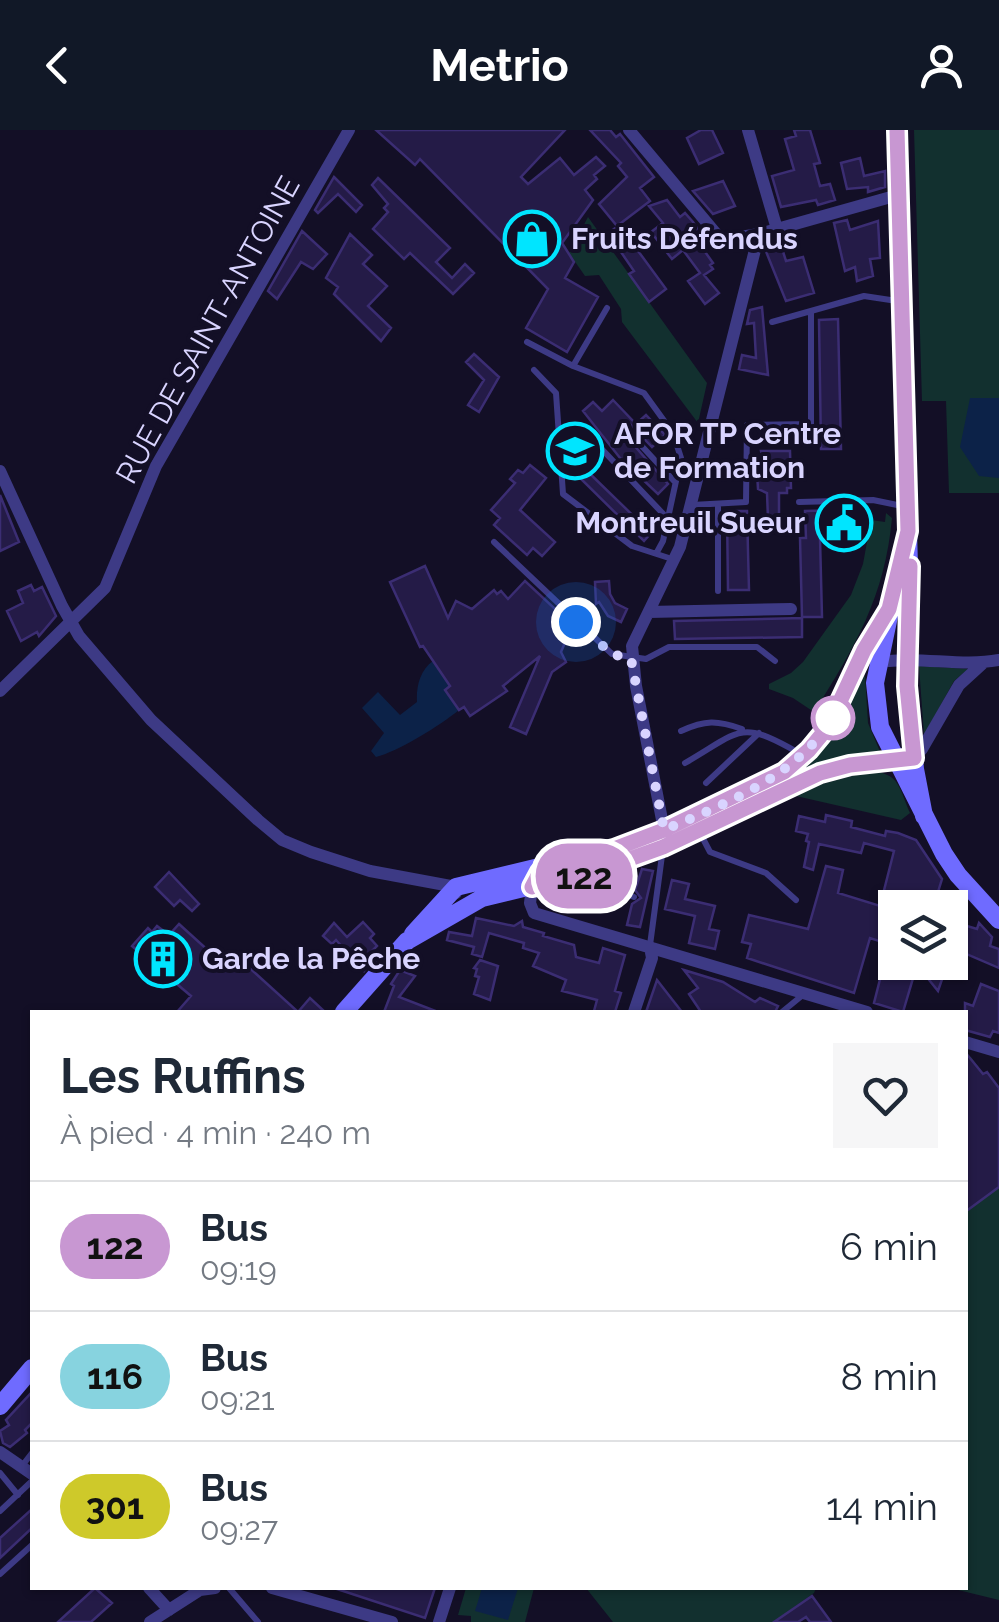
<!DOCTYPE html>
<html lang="fr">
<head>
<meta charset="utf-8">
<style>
	body { margin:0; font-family:Raleway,sans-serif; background:#f6f6f7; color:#1f2937; height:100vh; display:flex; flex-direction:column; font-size:38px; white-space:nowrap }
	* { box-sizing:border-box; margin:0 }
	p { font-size:32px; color:#747a83 }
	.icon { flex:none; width:55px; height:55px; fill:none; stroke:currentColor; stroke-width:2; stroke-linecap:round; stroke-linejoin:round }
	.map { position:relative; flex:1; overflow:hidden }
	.panel { position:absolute; left:30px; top:880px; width:938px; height:580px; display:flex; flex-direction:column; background:#fff; border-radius:0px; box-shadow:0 2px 8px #0004 }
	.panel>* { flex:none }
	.badge { padding:0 20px; border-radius:32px; font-size:35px; line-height:65px }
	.buttons { position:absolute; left:878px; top:760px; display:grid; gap:20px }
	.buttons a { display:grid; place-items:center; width:90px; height:90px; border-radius:0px; background:#fff; box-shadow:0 2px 8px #0004; font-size:50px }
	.you { position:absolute; width:50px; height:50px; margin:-25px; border:8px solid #fff; border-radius:50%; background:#1a73e8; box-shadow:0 0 0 15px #1a73e833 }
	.map>.badge { position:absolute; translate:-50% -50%; box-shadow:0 0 0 5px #fff }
	.round { display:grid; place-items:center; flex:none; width:105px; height:105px; border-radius:0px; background:#f6f6f7 }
	.headline { display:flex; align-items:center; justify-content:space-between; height:170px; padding:0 30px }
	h1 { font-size:48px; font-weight:700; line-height:75px }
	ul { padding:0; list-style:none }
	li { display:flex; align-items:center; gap:30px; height:130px; padding:0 30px; border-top:2px solid #e0e1e3 }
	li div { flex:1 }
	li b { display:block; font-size:38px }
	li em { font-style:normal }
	li .badge { min-width:110px; font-weight:700; text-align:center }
	header { display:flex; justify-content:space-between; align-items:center; height:130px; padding:0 30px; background:#111827; color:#fff; font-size:45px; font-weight:700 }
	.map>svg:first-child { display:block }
</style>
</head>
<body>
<header><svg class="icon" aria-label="back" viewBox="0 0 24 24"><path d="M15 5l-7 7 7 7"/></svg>Metrio<svg class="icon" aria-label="person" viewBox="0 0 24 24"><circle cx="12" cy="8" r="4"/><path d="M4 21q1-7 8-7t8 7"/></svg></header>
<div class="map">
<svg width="999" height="1492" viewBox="0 0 999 1492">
	<rect width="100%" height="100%" fill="#130f26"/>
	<path fill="#12302f" d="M914 0H999V363H949L946 271H922Z
		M588 87 707 253 698 293 622 192 621 179 599 145 585 146 569 123Z
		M886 383 892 388C885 466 855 517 814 582L793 568 769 559V554L791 543 803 532 851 465 863 434 871 390 885 392Z
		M919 536 968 539 954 551 924 605Z
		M865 545 868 593 881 624 781 652 830 605Z
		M870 641C900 643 899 658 910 683L901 690 796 666 822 654Z
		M965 925 971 927 983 943 987 941 999 957V1470L950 1458H965Z
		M466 1458H534L525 1492H471V1486L458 1485Z
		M586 1458H816L814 1463 773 1492H613Z"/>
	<path fill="#0c2248" d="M970 268H999V348L979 346 960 317Z
		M433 531 450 556 446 560 459 580C441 595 397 622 376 627L371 621 384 603 362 578 378 562 400 585 417 572C416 557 420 540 433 531Z
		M482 1458H518L508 1490 475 1481Z"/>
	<path fill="#241b47" stroke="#3b2d73" stroke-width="2.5" d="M376 0H565L521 47 528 54 560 28 574 45 596 27 605 36 594 45 597 49 585 60 593 70 562 113 574 132 565 148 598 167 567 222 526 198 548 159 420 29 415 35Z
		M590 0H610L616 7 620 4 654 47 640 58 650 71 617 96 599 74 627 47 618 36 621 33Z
		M701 0H712L723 23 699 34 687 8Z
		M794 0H810L820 33 814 34 820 56 830 54 835 70 818 75 816 70 781 77 772 46 794 40 785 9 796 6Z
		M860 28 864 46 885 41V57L868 62V57L847 59 841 33Z
		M334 47 362 75 356 82 338 64 318 83 315 80Z
		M378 48 450 118 436 132 452 148 465 134 474 143 453 164 410 123 404 129 373 99 388 82 384 78 388 74 372 55Z
		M723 51 735 76 713 84 693 61Z
		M667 70 680 87 685 83 693 92 702 106 698 108 706 118 703 119 713 133 710 135 713 139 704 145 719 163 705 174 688 151 700 143 683 120 672 129 651 102 663 93 649 76Z
		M847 90 850 100 878 91 880 128 870 129 873 146 857 151 855 137 845 141 834 93Z
		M619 95 666 159 649 172 629 144 634 141 610 106V102Z
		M302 101 327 124 313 139 301 132 277 169 268 161Z
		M350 104 372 125 363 134 387 156 368 176 391 198 381 211 334 164 338 157 326 148Z
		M779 109 786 131 803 127 814 163 786 171 765 119 767 113Z
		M762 177 768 245 739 239 742 225 756 228 754 193 747 194 750 180Z
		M838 189 841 319H821L819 190Z
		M474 224 499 247 479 282 468 275 484 250 466 232Z
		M613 270 636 294 646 285 665 305 652 317 628 292H623L618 297 668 354 658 364 620 328 583 281 593 272 602 281Z
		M761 321H790L791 358H787V363H779V389H768L767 363 758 359 756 326H762Z
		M530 335 546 348 520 380 555 412 542 426 533 418 527 425 494 395 500 388 491 380 515 353 510 349 518 340 523 343Z
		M584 338 651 403 644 411 577 345Z
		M0 365 19 412 0 421Z
		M844 380 845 407 820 408 822 487H802L800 408H806L805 381Z
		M727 381H747L749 460H728Z
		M425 436 448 488 456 471 472 479 494 460 497 464 501 461 508 469 525 451 567 490 559 498 569 503 561 522 566 532 552 542 526 604 510 597 540 526 503 556 507 561 470 586 464 577 459 580 445 560 450 556 423 516 420 517 390 452Z
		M609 451 610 464 615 473 627 479 621 492 608 486 599 472 596 474 595 452Z
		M31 455 34 461 42 457 56 486 39 506 37 502 21 511 7 481 23 473 18 461Z
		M802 488V507L675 509 674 491Z
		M826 685 852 691 851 697 885 706 886 701 898 703 916 710 942 749 933 778H895V832H948L938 861 917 835 903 882 874 873 889 814 870 808 854 863 747 828 751 814 742 812 749 785 808 799 826 736 843 740 838 763 880 776 894 721 864 713 861 723 819 714 813 740 804 737 809 712 806 711 808 704 796 701 799 686 825 692Z
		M642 739 653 741 640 797 627 795 632 774 641 768 635 760Z
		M169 742 199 774 192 781 180 770 174 776 155 757Z
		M672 750 689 754 685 769 715 776 709 799 719 801 715 819 689 813 695 786 665 779Z
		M476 788 514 796 522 791 523 797 544 803 543 806 574 815 576 827 599 833 603 818 625 825 615 861 621 863 615 882 594 881 597 870 562 861 566 850 533 836 539 823 523 818 524 813 489 803 482 827 472 824 474 817 447 810 449 802 472 806Z
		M950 791 977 799 979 793 992 807 990 816 999 819V838L950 817Z
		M363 792 374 804 370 808 377 816 366 827 371 832 364 841 336 810 332 814 323 806 334 793 347 807Z
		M179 794 223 834 233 823 298 882 310 868 325 882H177L191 866 132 816 148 798 152 802 157 796 169 805Z
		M480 830 498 836 490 870 474 864 479 847 475 846 477 839 474 838Z
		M400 840 415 846 399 867 438 882H384L394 856 391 854Z
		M684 840 723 852 755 872 760 868 778 876 775 882H701L689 864 698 858Z
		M657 850 671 868 682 882H646Z
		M981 854 999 861V903L993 901 990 907 965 900V873L973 876Z
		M965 922 983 944 987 942 999 958V1057L965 1082Z
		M32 1262V1293L25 1300 27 1303 10 1317 3 1313 0 1301 9 1295 6 1290Z
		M32 1379V1398L0 1428V1408Z
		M95 1458 112 1473 91 1492H58Z
		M334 1458H435L425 1488Z
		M812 1466 831 1492H810L806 1487 798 1492H774Z"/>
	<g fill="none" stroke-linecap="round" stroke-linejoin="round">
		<path stroke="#3d3a85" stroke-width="6" d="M772 192 864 166 897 171
			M527 212 573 236 644 263 673 303 681 328 663 411 657 422
			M573 236 607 178
			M534 240 556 263 563 364 632 416 672 429
			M625 298 675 352
			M597 314 668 389
			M799 372 873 370 907 377
			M692 375 746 372 747 295 811 294V181
			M494 412 612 524 646 529 669 517H757L775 531
			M718 461V374
			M681 601C705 590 717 590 742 599
			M685 633C742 600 739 589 799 623
			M706 653 759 603
			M699 701 710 722 766 743 796 770
			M586 749 634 767
			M650 815 663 718
			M782 882 804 864
			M22 1336 32 1323
			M0 1343 18 1365
			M0 1381 32 1351
			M0 1444 32 1415
			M229 1458 258 1492"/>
		<path stroke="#3d3a85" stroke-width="12" d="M629 0 724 113 734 108 759 104 898 65
			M748 0 777 99
			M0 341 62 476 79 506 151 590 258 690 282 710 311 722 370 741 456 757V763
			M649 482 791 479
			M889 531C925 527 963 537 999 530
			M0 561 105 458 156 336 349 0
			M914 628 922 619 959 555 982 534
			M664 700 636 556 632 516 680 417 759 104
			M532 757 530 773 534 783 867 882
			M634 882 652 828 650 817
			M965 912 999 922
			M0 1322 32 1344
			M149 1458 169 1480
			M272 1458 392 1492
			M150 1492 200 1460 215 1458
			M439 1492 450 1458"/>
		<path stroke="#6f6bff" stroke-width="18" d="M897 0 909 436 907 556 915 639 924 686
			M902 424 875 553 880 597 944 724 958 745 999 790
			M413 804 456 757 614 719 682 692 784 642 809 620 827 597 864 521 889 479
			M344 882 407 811 482 768 614 736 663 717 821 643 850 635 914 628
			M0 1276 32 1238"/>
	</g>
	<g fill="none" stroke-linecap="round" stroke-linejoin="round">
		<g stroke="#fff" stroke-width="22">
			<path id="line" d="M897 0 908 401 889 479 864 520 828 597 809 620 784 642 664 700 614 719 559 732 540 742 532 757 580 747 663 717 820 643 850 635 914 628 907 556 910 436"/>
		</g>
		<use href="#line" stroke="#c897d2" stroke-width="15"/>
		<path stroke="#d9d4ff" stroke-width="10" stroke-dasharray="0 18" d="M576 492 612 524 631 529 664 700C730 672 796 646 833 588"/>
	</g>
	<defs>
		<g id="shop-ring" transform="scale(2.875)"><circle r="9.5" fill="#130f26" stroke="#00e5ff" stroke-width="1.5"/><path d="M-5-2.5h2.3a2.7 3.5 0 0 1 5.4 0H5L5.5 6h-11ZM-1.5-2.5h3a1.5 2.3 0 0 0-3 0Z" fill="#00e5ff"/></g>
		<g id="school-ring" transform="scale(2.875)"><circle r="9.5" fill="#130f26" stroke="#00e5ff" stroke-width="1.5"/><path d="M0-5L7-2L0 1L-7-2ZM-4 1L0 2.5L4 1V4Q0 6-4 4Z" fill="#00e5ff"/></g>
		<g id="civic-ring" transform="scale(2.875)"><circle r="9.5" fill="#130f26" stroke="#00e5ff" stroke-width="1.5"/><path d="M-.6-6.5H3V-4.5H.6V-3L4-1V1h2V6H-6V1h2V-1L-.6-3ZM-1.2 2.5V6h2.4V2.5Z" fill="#00e5ff"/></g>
		<g id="building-ring" transform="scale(2.875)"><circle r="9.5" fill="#130f26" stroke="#00e5ff" stroke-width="1.5"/><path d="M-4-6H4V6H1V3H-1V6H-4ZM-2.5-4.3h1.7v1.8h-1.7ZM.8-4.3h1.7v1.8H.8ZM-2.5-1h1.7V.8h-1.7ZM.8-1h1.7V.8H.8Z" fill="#00e5ff"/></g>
	</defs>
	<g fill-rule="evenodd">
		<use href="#shop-ring" x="532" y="109"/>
		<use href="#school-ring" x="575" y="321"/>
		<use href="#civic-ring" x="844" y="393"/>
		<use href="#building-ring" x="163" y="829"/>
	</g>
	<circle fill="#fff" stroke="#c897d2" stroke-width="5" cx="833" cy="588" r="20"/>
	<g text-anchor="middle" stroke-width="8" stroke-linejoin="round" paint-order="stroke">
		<g font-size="30" font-weight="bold" fill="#d9d4ff" stroke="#130f26" text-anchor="start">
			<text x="571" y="119">Fruits Défendus</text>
			<text x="614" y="314">AFOR TP Centre<tspan x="614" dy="34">de Formation</tspan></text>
			<text x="805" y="403" text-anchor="end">Montreuil Sueur</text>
			<text x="202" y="839">Garde la Pêche</text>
		</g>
		<g font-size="30" fill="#d9d4ff" stroke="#130f26">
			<text transform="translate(208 200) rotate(-61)" y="10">RUE DE SAINT-ANTOINE</text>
		</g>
	</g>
</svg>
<div class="buttons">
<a><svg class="icon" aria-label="layers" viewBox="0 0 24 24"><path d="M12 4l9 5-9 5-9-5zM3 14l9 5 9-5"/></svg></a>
</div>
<div class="you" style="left:576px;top:492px"></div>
<b class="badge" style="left:584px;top:746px;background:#c897d2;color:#111">122</b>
<section class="panel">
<div class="headline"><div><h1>Les Ruffins</h1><p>À pied · 4 min · 240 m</p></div><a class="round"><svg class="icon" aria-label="heart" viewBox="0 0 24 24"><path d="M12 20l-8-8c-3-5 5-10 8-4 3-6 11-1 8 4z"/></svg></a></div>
<ul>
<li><span class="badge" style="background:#c897d2;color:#111">122</span><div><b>Bus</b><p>09:19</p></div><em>6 min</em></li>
<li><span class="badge" style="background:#87d3df;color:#111">116</span><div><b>Bus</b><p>09:21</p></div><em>8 min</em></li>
<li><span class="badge" style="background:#cec92a;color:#111">301</span><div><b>Bus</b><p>09:27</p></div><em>14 min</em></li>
</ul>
</section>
</div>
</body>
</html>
